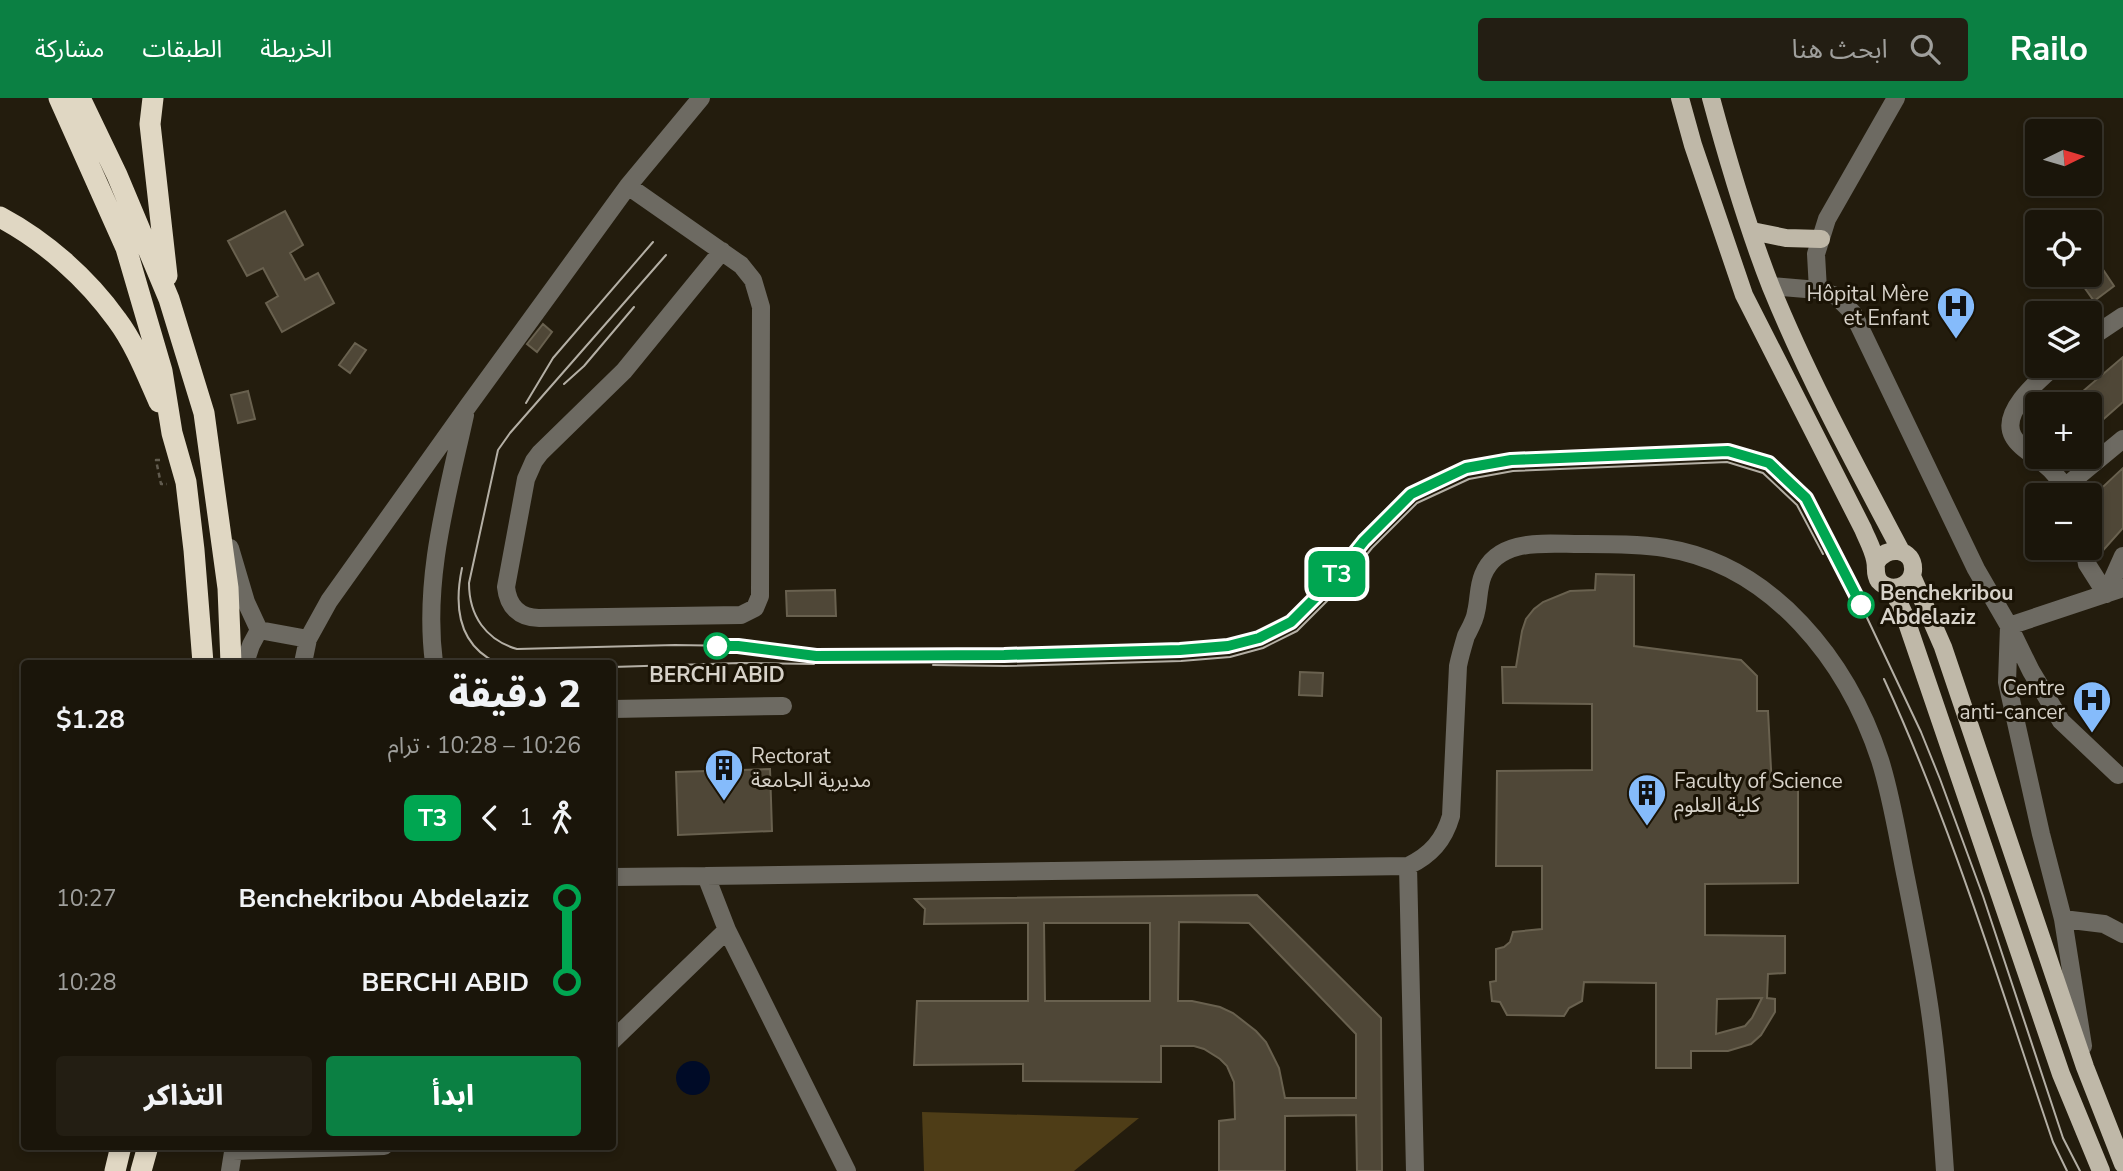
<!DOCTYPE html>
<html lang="ar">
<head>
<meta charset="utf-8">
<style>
	body { margin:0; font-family:"Nunito Sans","Noto Sans Arabic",sans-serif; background:#231e13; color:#f1f3f6; direction:rtl; height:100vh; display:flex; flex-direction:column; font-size:26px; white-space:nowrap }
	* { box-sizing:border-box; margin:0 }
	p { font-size:23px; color:#9f9f9c }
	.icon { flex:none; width:38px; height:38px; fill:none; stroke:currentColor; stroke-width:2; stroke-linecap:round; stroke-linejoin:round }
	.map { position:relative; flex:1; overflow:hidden; direction:ltr }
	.drawer { position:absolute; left:21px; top:562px; width:595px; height:490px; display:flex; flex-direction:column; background:#1a150a; border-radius:7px; box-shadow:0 4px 10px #0003,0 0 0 2px #38342b; direction:rtl }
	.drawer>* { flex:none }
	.badge { padding:0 14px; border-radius:10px; font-size:24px; line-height:46px }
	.needle { width:46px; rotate:85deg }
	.buttons { position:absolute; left:2025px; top:21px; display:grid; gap:14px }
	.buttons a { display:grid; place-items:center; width:77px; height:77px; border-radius:7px; background:#1a150a; box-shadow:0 4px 10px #0003,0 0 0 2px #38342b; font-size:35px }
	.map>.badge { position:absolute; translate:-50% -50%; box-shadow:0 0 0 4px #fff }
	.legs { display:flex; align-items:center; gap:10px; height:77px; padding:0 35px; font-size:23px }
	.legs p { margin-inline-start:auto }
	.headline { display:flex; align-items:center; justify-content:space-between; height:119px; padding:0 35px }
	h1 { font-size:38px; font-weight:800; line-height:52px }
	.button { display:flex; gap:14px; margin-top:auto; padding:14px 35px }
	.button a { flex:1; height:80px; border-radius:7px; background:#0b8043; color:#fff; font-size:28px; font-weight:800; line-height:80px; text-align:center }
	.button a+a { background:#231e13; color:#f1f3f6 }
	ul { padding:0 35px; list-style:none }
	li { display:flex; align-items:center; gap:24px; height:84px; font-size:26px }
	li i { display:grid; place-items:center; width:10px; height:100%; margin:0 9px; background:currentColor }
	li i::after { content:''; width:18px; height:18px; margin:-9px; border:5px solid; border-radius:50%; background:#1a150a }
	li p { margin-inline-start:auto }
	li:first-child i { background:linear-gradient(#0000 50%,currentColor 0) }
	li:last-child i { background:linear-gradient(currentColor 50%,#0000 0) }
	header { display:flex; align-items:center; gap:42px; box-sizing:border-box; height:98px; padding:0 35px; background:#0b8043; color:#fff }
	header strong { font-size:33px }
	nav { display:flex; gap:38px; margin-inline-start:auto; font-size:24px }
	.search { width:490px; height:63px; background:#231e13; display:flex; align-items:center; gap:18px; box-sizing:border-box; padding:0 24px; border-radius:7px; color:#9f9f9c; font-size:26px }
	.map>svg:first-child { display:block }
</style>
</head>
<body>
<header>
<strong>Railo</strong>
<div class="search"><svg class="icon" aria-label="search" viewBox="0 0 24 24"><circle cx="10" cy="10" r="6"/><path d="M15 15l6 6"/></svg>ابحث هنا</div>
<nav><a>الخريطة</a><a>الطبقات</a><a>مشاركة</a></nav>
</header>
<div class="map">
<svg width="2123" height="1073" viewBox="0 0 2123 1073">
	<rect width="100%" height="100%" fill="#231c0d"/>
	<path fill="#4e3d17" d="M922 1014 1139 1020 1074 1073H924Z"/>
	<path fill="#000b27" d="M676 980a17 17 0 1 1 34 0a17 17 0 1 1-34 0Z"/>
	<path fill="#4f4737" stroke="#69614f" stroke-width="2" fill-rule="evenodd" d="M285 113 303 147 290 155 305 182 318 175 334 205 282 234 266 205 278 198 263 170 247 178 228 143Z
		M2100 167 2114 188 2094 203 2079 182 2090 177Z
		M543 226 552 234 537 254 527 246Z
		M355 245 366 252 350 275 339 267Z
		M2123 259V304L2090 333V306H2068Z
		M248 293 255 321 238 325 231 297Z
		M2123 370V430L2099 457 2091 400Z
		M1596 476 1634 477V548L1741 562 1757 578V613H1768L1772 690H1798V785L1705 786V837L1785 838V875L1768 876 1767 900 1775 901V914L1761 937 1751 946 1728 953H1691V970H1656V885L1584 884 1582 903 1569 910 1564 918 1507 917 1500 904 1492 903 1490 884 1496 883V851L1504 849 1510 844 1513 834 1542 831V768H1496L1497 673 1592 672V606L1503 605 1502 569H1516L1522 533 1526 521 1534 511 1543 504 1570 493 1595 492ZM1762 900 1752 920 1745 928 1716 936 1717 901Z
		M835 492 836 518H787L786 493Z
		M1300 574 1323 575 1322 598 1299 597Z
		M770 671 772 733 678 737 676 674Z
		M1257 797 1381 920 1382 1073H1357L1356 1017 1285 1018V1073H1219V1023L1235 1021 1234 984 1227 968 1220 961 1204 951 1194 948H1161V984L1023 983V966L914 967 917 903H1028V825L924 826 925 811 915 801ZM1179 824 1249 825 1356 936V1000H1285L1279 970 1266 944 1256 933 1233 915 1220 909 1192 903H1178ZM1044 825H1150V903H1045Z"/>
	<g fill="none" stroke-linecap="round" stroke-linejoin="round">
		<path stroke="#615b4e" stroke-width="2.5" stroke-dasharray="5 3.5" stroke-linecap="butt" d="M160 362H156L161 386H167"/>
		<path stroke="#6d6a62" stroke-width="18" d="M628 88 741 167 753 182 761 209 760 498 755 510 741 517 539 520C519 520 508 508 506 489L526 381 534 363 540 355 624 273 722 153
			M1771 188 1818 192 1836 198 1853 215 1976 471 2009 528 2031 573 2061 623 2118 677
			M1818 192 1816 156 1827 121 1896 0
			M2090 240 2123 218
			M2055 268C2039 282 2000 314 2013 338 2018 348 2032 356 2041 363 2052 372 2063 384 2068 397
			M2065 389 2123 341
			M230 450 246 504 259 532
			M2084 450 2087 466 2106 496
			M2106 496 2123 458
			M259 532 308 541
			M245 565 251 547 259 532
			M303 565 308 541 329 503 468 308 628 88 701 0
			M434 565C423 481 447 399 465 317
			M612 611 783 608
			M1408 768 1415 1073
			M706 778 1408 768C1431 757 1444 742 1451 718L1458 568C1460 558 1463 548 1466 538 1470 530 1475 522 1476 514 1479 502 1478 489 1483 477 1499 437 1552 447 1586 446 1613 446 1639 446 1665 450 1773 467 1848 564 1880 662 1892 700 1898 741 1906 780 1914 820 1922 860 1928 900 1937 957 1941 1015 1945 1073
			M612 779 706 778 727 832 612 943
			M2063 821 2104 826 2123 836
			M727 832 847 1073
			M2083 948 2063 821 2041 736 2007 584 2009 528 2123 490
			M233 1053 384 1048
			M230 1073 234 1048"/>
		<path stroke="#bfb8a8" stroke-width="18" d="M1680 0 1693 47 1744 197 1863 431C1867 441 1873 451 1875 462 1877 469 1874 476 1879 483 1890 495 1911 490 1913 473 1915 450 1886 446 1876 465
			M1711 0C1728 63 1747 128 1771 189 1808 280 1855 366 1901 453
			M1752 133 1786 140 1821 141
			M1912 478 1943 549 2085 969 2123 1066
			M1892 490 1904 516 2061 976 2101 1073"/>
		<path stroke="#e0d7c3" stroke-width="21" d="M59 0 126 150 162 273 172 335 186 384 194 452 203 565
			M80 0 117 77 169 201 204 315 228 490 231 565
			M153 0 150 26 167 178
			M0 119C45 143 87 180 117 222 135 246 147 277 159 304
			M115 1073 121 1048
			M141 1073 148 1048"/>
		<path stroke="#b4afa5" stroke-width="2" d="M666 157 510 335 498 352 469 485C469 518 486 542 517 551L675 547 738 548 816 558 1004 557 1180 552 1228 548 1259 540 1291 524 1331 484 1364 443 1411 396 1466 370 1511 362 1728 353 1769 365 1806 400 1861 507 1921 634 1940 681 1983 798 2063 1040 2080 1073
			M564 286 584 268 634 209
			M526 305 553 260 653 144
			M462 470C454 508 457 546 497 565
			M933 567 1005 568 1181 563 1230 559 1263 550 1297 533 1339 491 1372 450 1417 405 1469 381 1513 373 1727 364 1763 375 1797 407 1823 456
			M612 569 740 565 814 566
			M1884 581C1953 731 2000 888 2053 1044L2067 1073"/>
	</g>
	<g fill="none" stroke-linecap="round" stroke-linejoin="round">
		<g stroke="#fff" stroke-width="16">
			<path id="line-1" d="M717 548H738L816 558 1004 557 1180 552 1228 548 1259 540 1291 524 1331 484 1364 443 1411 396 1466 370 1511 362 1728 353 1769 365 1806 400 1861 507"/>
		</g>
		<use href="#line-1" stroke="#00a651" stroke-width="10"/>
	</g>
	<defs>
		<g id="hospital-pin" transform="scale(2.0125)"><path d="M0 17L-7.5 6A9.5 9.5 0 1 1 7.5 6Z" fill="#85bbfb" stroke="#1a1305"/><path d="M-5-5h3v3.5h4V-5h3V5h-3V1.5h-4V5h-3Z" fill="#111"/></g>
		<g id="building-pin" transform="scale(2.0125)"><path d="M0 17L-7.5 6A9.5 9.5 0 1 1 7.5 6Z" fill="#85bbfb" stroke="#1a1305"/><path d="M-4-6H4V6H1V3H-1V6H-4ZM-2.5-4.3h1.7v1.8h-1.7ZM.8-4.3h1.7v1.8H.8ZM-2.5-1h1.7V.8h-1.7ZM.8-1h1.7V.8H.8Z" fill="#111"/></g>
	</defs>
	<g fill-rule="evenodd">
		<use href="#hospital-pin" x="1956" y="208"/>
		<use href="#hospital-pin" x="2092" y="602"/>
		<use href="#building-pin" x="724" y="670"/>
		<use href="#building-pin" x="1647" y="695"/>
	</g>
	<g fill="#fff" stroke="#00a651" stroke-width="3.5">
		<circle cx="1861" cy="507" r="12"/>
		<circle cx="717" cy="548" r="12"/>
	</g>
	<g text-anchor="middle" stroke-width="6" stroke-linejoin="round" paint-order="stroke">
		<g font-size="21" fill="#d7d2c9" stroke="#1a1305" text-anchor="end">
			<text x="1929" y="203">Hôpital Mère<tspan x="1929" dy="24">et Enfant</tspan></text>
			<text x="2065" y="597">Centre<tspan x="2065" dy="24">anti-cancer</tspan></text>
			<text x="751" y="665" text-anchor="start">Rectorat<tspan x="751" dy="24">مديرية الجامعة</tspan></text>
			<text x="1674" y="690" text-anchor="start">Faculty of Science<tspan x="1674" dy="24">كلية العلوم</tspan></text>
		</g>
		<g font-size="21" font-weight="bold" fill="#d7d2c9" stroke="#1a1305" text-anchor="start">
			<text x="1880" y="502">Benchekribou<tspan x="1880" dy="24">Abdelaziz</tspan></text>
			<text x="717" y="584" text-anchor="middle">BERCHI ABID</text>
		</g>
	</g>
</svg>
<div class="buttons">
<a><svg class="needle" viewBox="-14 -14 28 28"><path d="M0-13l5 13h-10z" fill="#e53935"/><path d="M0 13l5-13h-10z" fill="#9f9f9c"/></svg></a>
<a><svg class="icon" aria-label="locate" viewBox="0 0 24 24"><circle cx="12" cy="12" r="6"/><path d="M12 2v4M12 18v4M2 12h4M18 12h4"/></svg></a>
<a><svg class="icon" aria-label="layers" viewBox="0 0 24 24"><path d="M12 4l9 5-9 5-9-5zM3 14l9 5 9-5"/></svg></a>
<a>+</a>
<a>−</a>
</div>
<b class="badge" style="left:1337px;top:476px;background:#00a651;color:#fff">T3</b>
<section class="drawer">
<div class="headline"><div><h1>2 دقيقة</h1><p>10:26 – 10:28 · ترام</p></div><b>$1.28</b></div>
<div class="legs"><svg class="icon" aria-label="walk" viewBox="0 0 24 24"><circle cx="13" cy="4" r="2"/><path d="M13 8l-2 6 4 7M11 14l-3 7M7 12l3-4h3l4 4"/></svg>1<svg class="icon" aria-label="back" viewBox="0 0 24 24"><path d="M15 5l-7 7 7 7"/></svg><b class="badge" style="background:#00a651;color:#fff">T3</b></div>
<ul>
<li><i style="color:#00a651"></i><b>Benchekribou Abdelaziz</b><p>10:27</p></li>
<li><i style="color:#00a651"></i><b>BERCHI ABID</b><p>10:28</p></li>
</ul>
<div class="button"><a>ابدأ</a><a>التذاكر</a></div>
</section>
</div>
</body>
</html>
